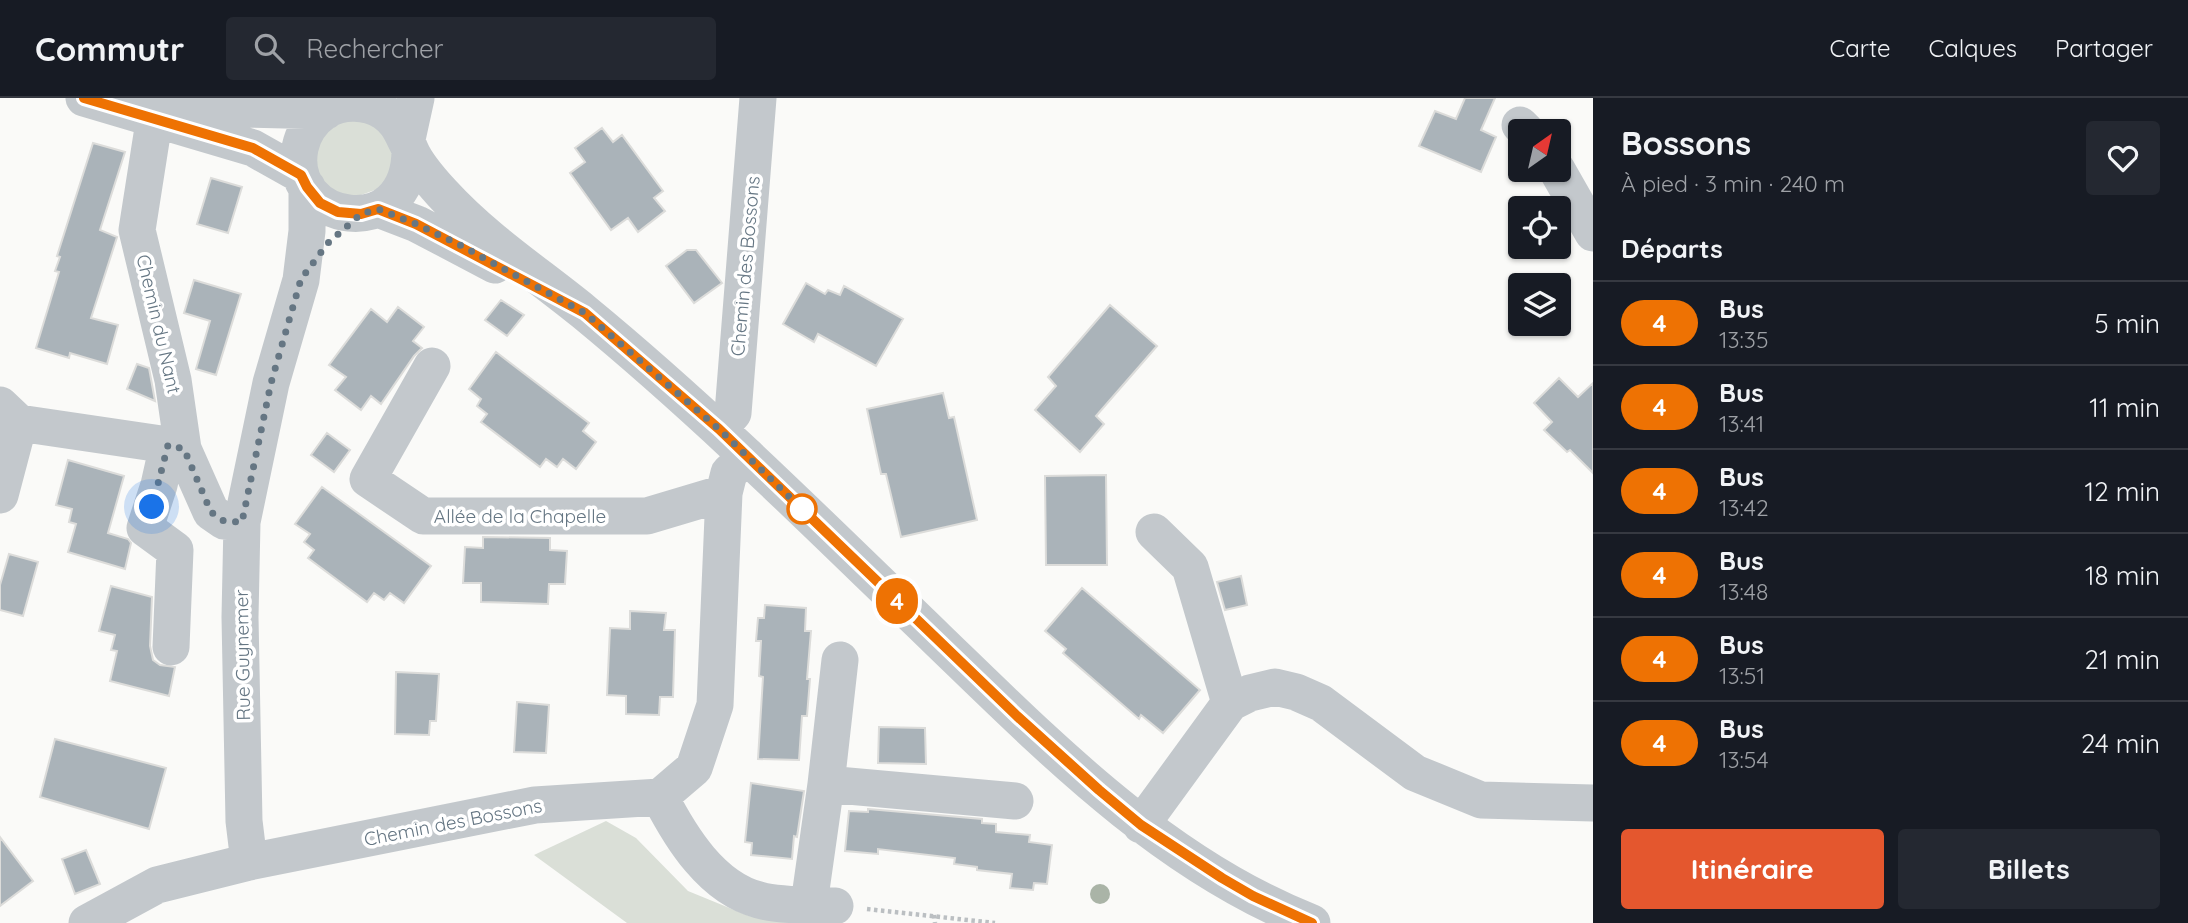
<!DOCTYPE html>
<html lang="fr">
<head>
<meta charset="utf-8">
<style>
	body { margin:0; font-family:Quicksand,sans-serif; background:#242831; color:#f1f3f6; height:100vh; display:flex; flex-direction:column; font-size:26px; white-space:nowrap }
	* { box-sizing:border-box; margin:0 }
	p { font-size:23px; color:#9ea1a6 }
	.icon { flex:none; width:38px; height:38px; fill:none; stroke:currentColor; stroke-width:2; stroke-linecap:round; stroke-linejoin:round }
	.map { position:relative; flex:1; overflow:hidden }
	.sheet { display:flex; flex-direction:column; background:#171b24; width:595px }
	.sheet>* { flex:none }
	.badge { padding:0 14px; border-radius:23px; font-size:24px; line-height:46px }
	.needle { width:46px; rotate:34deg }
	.tools { position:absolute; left:1508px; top:21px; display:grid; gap:14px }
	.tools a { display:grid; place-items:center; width:63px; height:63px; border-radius:7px; background:#171b24; box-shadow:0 2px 5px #0004; font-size:35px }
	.you { position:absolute; width:35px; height:35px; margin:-18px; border:5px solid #fff; border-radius:50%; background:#1a73e8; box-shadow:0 0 0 10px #1a73e833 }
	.map>.badge { position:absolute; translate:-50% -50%; box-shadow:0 0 0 4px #fff }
	h2 { padding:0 28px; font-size:26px; line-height:63px }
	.round { display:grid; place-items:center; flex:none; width:74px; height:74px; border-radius:7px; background:#242831 }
	.head { display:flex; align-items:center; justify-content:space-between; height:119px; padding:0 28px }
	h1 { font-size:33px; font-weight:800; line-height:52px }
	.cta { display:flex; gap:14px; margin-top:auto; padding:14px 28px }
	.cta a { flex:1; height:80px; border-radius:7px; background:#e4572e; color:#fff; font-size:28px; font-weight:800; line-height:80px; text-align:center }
	.cta a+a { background:#242831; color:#f1f3f6 }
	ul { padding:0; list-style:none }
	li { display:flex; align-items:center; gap:21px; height:84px; padding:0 28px; border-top:2px solid #363941 }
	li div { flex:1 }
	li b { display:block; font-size:26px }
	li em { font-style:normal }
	li .badge { min-width:77px; font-weight:700; text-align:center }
	header { display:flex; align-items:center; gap:42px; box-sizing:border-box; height:98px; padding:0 35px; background:#171b24; border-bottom:2px solid #363941 }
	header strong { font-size:33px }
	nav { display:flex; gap:38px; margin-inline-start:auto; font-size:24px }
	.search { width:490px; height:63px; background:#242831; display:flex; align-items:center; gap:18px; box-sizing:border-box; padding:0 24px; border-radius:7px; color:#9ea1a6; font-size:26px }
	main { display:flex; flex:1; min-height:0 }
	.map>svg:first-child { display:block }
</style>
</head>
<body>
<header>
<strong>Commutr</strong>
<div class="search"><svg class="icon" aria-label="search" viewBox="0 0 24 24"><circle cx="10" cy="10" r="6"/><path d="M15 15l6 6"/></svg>Rechercher</div>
<nav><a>Carte</a><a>Calques</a><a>Partager</a></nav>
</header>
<main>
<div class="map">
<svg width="1593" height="825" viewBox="0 0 1593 825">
	<rect width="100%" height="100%" fill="#fafaf8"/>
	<path fill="#dadfd7" d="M358 22C374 27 393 36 394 56 394 65 386 80 383 89L350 101C342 96 328 91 322 83 305 65 320 30 341 23 346 22 353 22 358 22Z
		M606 723 636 740 688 793 749 818 812 825H627L534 757Z"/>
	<path fill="#aab3b9" stroke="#dcdcda" stroke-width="2" d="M1465 0H1495L1481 32 1496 39 1481 74 1419 48 1435 13 1456 21Z
		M602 30 613 44 622 37 663 93 654 100 665 113 638 134 628 120 611 132 570 75 585 64 575 50Z
		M93 45 125 54 100 132 117 139 91 220 118 227 107 266 70 255 69 260 36 250 59 174 55 173 60 159 57 158Z
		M211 80 242 89 228 135 197 126Z
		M687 152H696L722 185 694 205 666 168Z
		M194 182 241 196 216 277 196 271 210 223 184 215Z
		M806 185 825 196 828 192 840 197 844 188 903 221 876 268 818 236 814 244 783 226Z
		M501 202 524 217 507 238 485 222Z
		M1110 207 1157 248 1096 318 1104 326 1080 354 1035 312 1056 288 1048 279Z
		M398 209 424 229 413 243 422 250 414 258 381 306 371 298 361 312 335 292 346 279 329 267 371 211 387 224Z
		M496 254 589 325 583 333 596 344 576 371 563 361 557 369 546 361 540 369 481 324 487 316 477 308 481 301 469 291Z
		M137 266 149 270 155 303 127 291Z
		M1559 280 1578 299 1593 285V375L1570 352 1567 354 1544 332 1552 324 1534 305Z
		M943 295 949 320 954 319 977 422 901 439 886 376H881L867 311Z
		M327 335 350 352 334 374 311 357Z
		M68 362 124 378 108 435 128 441 131 445 125 471 68 454 76 426 69 424 72 411 56 407Z
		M1106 377 1107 467H1046L1045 378Z
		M322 389 431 468 404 505 390 495 384 502 374 495 367 504 308 460 314 452 304 444 310 436 295 426Z
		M483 439 550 440V452L567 453 565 486H549L548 506 481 504V485H463L465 449 483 450Z
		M9 456 38 464 23 518 0 512V487Z
		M1241 478 1247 507 1225 512 1217 484Z
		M111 488 152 499 150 548 153 562 160 567 175 569 169 598 110 583 117 553 111 552 115 537 99 533Z
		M1082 490 1200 592 1163 635 1141 617 1139 621 1063 555 1066 551 1045 533Z
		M765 507 806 510 805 533H811L807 581H810L807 618H802L799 662 758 661 763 579 759 578 761 543H756L758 520H764Z
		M630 513 666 515 664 532H675L673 599H660L659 617 626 616V598L607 597 610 530 630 531Z
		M396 574 439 576 436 623H430L429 637 395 636Z
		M517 604 549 607 546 655 514 654Z
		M879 629 925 630 926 666 878 665Z
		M55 641 166 670 149 731 40 699Z
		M751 685 804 693 797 739 794 738 792 761 751 757 752 745 745 744Z
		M868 711 982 721V725L996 726V734L1030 737 1029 744 1052 747 1047 786 1034 785 1033 792 1010 790 1012 776 977 772V769L954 766 955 760 878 751V756L845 753 849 713 868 714Z
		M0 739 33 783 0 808Z
		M86 752 100 786 75 796 62 761Z"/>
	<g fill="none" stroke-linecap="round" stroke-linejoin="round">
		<path stroke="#bbbfc2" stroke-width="4.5" stroke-dasharray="3.5 3.5" stroke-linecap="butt" d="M867 811 995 825
			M934 817 935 825"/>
		<path stroke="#c3c8cc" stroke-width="37" d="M84 0 253 50 301 77
			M154 0 153 30 137 132 173 282 183 351 211 414 224 423 242 424
			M179 0 211 10 326 13
			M1520 27 1526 33
			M407 41 416 0
			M410 52C410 148 285 125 300 50 303 35 312 22 325 13 342 2 367 3 384 14 399 24 402 36 410 51 416 66 431 83 442 95 484 141 536 175 584 214 708 316 822 430 937 541 1049 649 1164 767 1312 825
			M1557 72 1593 135
			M378 111 417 126 495 167
			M432 268 368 381 423 418H647L724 395
			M0 307 19 325 168 347
			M719 331 733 315 758 0
			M0 397 19 325
			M1154 434 1190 469 1230 605
			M171 549 175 452 145 430 159 387 168 347 183 351
			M840 562 826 686 1015 703
			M660 699C681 740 712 790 759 802 779 808 813 807 835 808
			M1141 727 1230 605 1250 595 1275 589 1296 594 1321 605 1415 675 1481 702 1593 705
			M249 764 535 707 660 699 694 670 715 607 724 395 729 375 747 358
			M809 806 826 686
			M87 825 157 787 249 764 244 723 240 519 242 424 271 285 301 182 307 133V89"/>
	</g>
	<circle fill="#aab4a7" cx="1100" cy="796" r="10"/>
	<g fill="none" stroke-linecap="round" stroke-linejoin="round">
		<g stroke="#fff" stroke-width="16">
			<path id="line" d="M84 0 253 50 301 77 307 89 320 105 338 114 361 116 378 111 416 126 585 215 719 331 1017 618 1099 692 1141 727 1222 780 1253 798 1312 825"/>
		</g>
		<use href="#line" stroke="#ee7203" stroke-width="10"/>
		<path stroke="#657683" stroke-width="7" stroke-dasharray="0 12.6" d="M152 409 168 347 184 351 211 414 224 423 242 424 271 285 301 181 328 145 361 116 378 111 416 126 458 146 585 215 719 331 802 411"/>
	</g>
	<circle fill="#fff" stroke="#ee7203" stroke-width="3.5" cx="802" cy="411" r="14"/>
	<g text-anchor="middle" stroke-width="7" stroke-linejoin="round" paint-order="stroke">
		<g font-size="19" fill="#657683" stroke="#fff">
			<text transform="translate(745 168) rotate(-85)" y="7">Chemin des Bossons</text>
			<text transform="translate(159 226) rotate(77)" y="7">Chemin du Nant</text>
			<text x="520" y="425">Allée de la Chapelle</text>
			<text transform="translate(242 557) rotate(-91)" y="7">Rue Guynemer</text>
			<text transform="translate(453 724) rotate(-11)" y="7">Chemin des Bossons</text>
		</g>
	</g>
</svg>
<div class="tools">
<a><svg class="needle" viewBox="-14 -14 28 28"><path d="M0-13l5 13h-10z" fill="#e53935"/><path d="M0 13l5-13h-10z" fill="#9ea1a6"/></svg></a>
<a><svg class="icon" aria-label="locate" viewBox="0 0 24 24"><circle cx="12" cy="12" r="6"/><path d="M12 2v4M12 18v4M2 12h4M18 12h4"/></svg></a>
<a><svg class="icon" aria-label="layers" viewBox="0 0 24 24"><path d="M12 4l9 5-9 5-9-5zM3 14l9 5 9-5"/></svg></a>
</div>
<div class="you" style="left:152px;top:409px"></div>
<b class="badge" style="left:897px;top:503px;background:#ee7203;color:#fff">4</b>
</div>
<section class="sheet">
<div class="head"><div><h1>Bossons</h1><p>À pied · 3 min · 240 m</p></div><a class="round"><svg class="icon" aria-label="heart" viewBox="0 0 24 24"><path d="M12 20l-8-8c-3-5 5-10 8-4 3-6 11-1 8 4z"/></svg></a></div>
<h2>Départs</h2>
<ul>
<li><span class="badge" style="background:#ee7203;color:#fff">4</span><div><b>Bus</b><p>13:35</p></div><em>5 min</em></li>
<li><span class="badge" style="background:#ee7203;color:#fff">4</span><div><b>Bus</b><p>13:41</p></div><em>11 min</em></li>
<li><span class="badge" style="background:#ee7203;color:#fff">4</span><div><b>Bus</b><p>13:42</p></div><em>12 min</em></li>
<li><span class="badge" style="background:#ee7203;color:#fff">4</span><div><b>Bus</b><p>13:48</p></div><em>18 min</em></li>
<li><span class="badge" style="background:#ee7203;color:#fff">4</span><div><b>Bus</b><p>13:51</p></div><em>21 min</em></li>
<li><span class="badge" style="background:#ee7203;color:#fff">4</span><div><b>Bus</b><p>13:54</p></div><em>24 min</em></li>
</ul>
<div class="cta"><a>Itinéraire</a><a>Billets</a></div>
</section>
</main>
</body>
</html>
